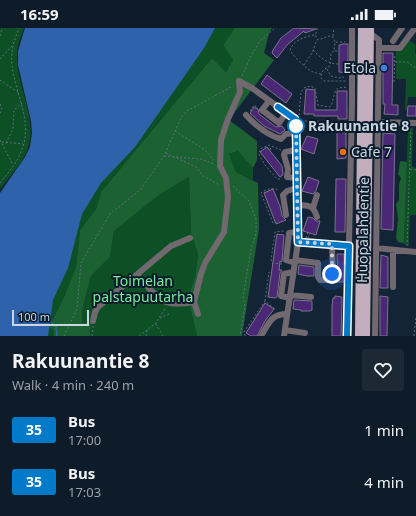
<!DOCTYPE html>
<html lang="en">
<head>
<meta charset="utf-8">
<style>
	body { margin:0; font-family:"Noto Sans",sans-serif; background:#1c2834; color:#f1f3f6; height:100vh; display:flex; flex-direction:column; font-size:15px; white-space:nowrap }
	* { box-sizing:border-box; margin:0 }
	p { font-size:13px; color:#9ba1a8 }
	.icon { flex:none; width:22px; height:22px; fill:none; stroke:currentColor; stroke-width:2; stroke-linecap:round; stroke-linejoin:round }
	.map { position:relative; height:308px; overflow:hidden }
	.details { display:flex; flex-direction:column; background:#0e1b28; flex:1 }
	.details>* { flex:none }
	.badge { padding:0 8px; border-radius:3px; font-size:14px; line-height:26px }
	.scale { position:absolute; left:12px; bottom:10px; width:77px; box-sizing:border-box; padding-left:4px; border:2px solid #cad5e0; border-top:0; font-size:11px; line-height:14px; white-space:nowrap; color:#cad5e0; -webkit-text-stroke:3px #081b2a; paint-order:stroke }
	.you { position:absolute; width:20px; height:20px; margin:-10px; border:3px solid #fff; border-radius:50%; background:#1a73e8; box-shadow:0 0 0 6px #1a73e833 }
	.map>.badge { position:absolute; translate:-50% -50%; box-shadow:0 0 0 2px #fff }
	.round { display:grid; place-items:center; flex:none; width:42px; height:42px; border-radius:4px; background:#1c2834 }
	.overview { display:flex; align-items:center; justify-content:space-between; height:68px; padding:0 12px }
	h1 { font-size:19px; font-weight:700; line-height:30px }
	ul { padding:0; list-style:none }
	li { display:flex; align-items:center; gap:12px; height:52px; padding:0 12px }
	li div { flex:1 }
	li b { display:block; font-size:15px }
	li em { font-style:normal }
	li .badge { min-width:44px; font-weight:700; text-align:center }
	.status { display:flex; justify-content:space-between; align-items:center; height:28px; padding:0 20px; background:#0e1b28; direction:ltr }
	.status svg { height:11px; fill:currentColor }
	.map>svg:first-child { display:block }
</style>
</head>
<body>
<div class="status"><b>16:59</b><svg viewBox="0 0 49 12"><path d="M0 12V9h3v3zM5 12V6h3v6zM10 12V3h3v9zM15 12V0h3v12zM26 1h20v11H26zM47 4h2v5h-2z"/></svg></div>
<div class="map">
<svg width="416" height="308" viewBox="0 0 416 308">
	<rect width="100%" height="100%" fill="#122435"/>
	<path fill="#0d5026" d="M0 0H24C21 9 17 17 17 27 16 58 38 90 28 120 23 135 9 149 0 161Z
		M177 0H234L233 3 223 17 233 32 226 44 212 30 101 164 96 181 80 202 76 239 64 269 49 299 54 302V308H48L29 240Z
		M409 12 416 17 415 25 416 26V69H408L407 82H405L406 51H396V22Z
		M408 100H413L412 138 416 140V187H410L409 217 404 216Z
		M238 123 253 140V152L236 144 229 126Z
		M189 149 191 205 198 226 195 249 188 270 197 308H90L91 295H82V283L91 248 110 229 114 203 159 167Z"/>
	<path fill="#1c6132" d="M234 0H272L269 5 264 25 274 32 229 92 257 113V132L253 140 238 123 229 126 236 144 258 155 259 201 242 308H197L188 270 195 249 198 226 191 205 189 149 159 167 114 203 110 229 91 248 82 283V295H91L90 308H54V302L49 299 64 269 76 239 80 202 96 181 101 164 212 30 226 44 233 32 223 17 233 3Z
		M401 133 407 134 404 215 398 214 396 210 398 191 396 176 399 172V156L401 150 398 146 400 134Z"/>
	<path fill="#2e63ab" d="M25 0H215L204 20 135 119 101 155 82 186 68 240 53 272 48 308H0V165L25 129 30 119 32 105 31 93 18 37V23Z"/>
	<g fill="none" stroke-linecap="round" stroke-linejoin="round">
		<path stroke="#2e63ab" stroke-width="1.5" d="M50 293 56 299 57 308"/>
	</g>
	<path fill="#4b2875" stroke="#7b738c" d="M294 0 316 1 305 5 304 3 287 17 277 30 272 25 273 22 281 10Z
		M343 16H348V45L339 44V17Z
		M383 25H393L392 77H398V87L384 86 385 76H383Z
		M267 47 292 66 286 75 261 56Z
		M306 61 315 62V82H337V63H347V91H338V88H314V86H304Z
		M408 78H416V88H407Z
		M254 79 258 81 259 86 276 99 282 98 285 102 280 106 264 98 250 85Z
		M337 104 346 105V130L337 131Z
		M383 105 395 106 393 202 381 201Z
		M307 108 318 111 314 126 301 121Z
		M267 119 282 138 283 147 280 149 260 124Z
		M308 149 319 153 316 163 313 166 302 163Z
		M336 151H346L345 204H335Z
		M273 161 280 178 282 188 286 192 276 196 264 165Z
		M308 189 313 190 316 193H320L316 207 303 203Z
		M277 206 284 207 282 234 280 233 279 242H282L280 245 277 269 275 270 268 269Z
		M337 226H344V254H335L338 250Z
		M381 227 388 229V260H380Z
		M299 237 314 239V248H307L298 246Z
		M335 268 342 269 341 308H332V278L333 270H335Z
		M380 268 388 269 387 308H380Z
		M294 272 312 273V282L310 283H301V282L293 281Z
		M265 275 274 281 265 293 257 308H251L246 305Z"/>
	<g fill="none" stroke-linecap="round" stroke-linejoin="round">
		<path stroke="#606f7d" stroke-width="1" stroke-dasharray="2 2" stroke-linecap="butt" d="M317 0V3L315 7 318 12 329 8 333 9 335 14 334 23 331 25 330 38C324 41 321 43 321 50L324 53H346
			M314 7C304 9 294 12 290 22 292 27 306 40 311 43 314 45 317 45 321 46
			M0 8 2 0
			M333 8 334 0
			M336 14H345
			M313 22C321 30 327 36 339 36
			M335 23H339
			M0 31 12 18
			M395 34H407L416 40
			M304 37 312 25 317 12
			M327 41 331 48 338 50 344 49
			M242 48 250 30 260 13 275 0
			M0 52 19 65
			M394 54 395 26
			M0 76 2 81 0 86
			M250 83 254 77 257 79
			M299 87 301 64 304 60 310 58 315 60 318 77 329 79 331 78C334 72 333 64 338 60L347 59
			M301 94 306 93 345 94
			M175 103 205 122 214 132
			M0 112 13 137
			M2 114 23 116
			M6 115 13 101 14 82 22 75
			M270 122 271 119
			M281 122 269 117 260 121 259 127 265 137 277 151H281
			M166 125 196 139 203 148 220 157
			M164 128 173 129
			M176 129 201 131 214 136
			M410 141 416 142
			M0 155C8 145 16 136 21 124 37 88 5 54 13 18 14 12 17 6 19 0
			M233 158 249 173 256 191V206L251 221 243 269 245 279 240 308
			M273 195 261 165C267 161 272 159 279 162
			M306 210 308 204
			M308 210 310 205
			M407 218 411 101
			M282 236 272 235 271 232 275 204 284 203
			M265 273 269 244
			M160 290 171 285
			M156 296 163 308
			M64 308 77 281 81 235 84 230 110 186 140 162 164 128 181 90 187 83 233 58
			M92 308 93 298
			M139 308 156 295 166 279
			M146 308 147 302
			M245 308 244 304 265 273 275 281V282
			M414 308 416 288"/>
		<path stroke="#726870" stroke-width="6" d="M370 5 379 12 375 308
			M393 13 402 0
			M379 20H400L415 0
			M239 53 252 60 295 91 296 96 298 214 284 308
			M269 73 262 82 279 95 286 85
			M246 87C255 97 267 107 281 111L286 106 296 105
			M378 94 416 95
			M296 122 285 124 284 127 288 141 287 149 297 150
			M297 177C309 178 313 176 317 189
			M313 180 317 167
			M286 187 283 167 287 163 297 160
			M298 214 349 218
			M376 220 416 224
			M295 232 318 235V249L320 252H331L333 250 332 216
			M295 235 286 232 289 205 297 204
			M137 247C159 270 160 280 194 274
			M393 259V222
			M290 267 311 269
			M290 270 281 268 284 246 293 244
			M198 286 194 274 201 246 205 235 224 204 228 169 226 150 220 138 221 112 228 91 240 64 239 53
			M93 293 95 284 98 279 171 218 190 210
			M285 302 305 305
			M261 308C269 295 271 286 287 286
			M347 308 352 75V0"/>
		<path stroke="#c3aebe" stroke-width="8" d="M359 308 362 0
			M366 308 370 0"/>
	</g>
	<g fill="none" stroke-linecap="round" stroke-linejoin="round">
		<g stroke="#fff" stroke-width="9">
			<path id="line" d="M278 79 295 91 296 96 298 214 349 218 347 308"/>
		</g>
		<use href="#line" stroke="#007ac9" stroke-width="6"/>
		<path stroke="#cad5e0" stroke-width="4" stroke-dasharray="0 7.2" d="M296 98V96L298 214 332 216V246"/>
	</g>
	<circle fill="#3f7fe0" stroke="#081b2a" stroke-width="1.5" cx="384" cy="40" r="4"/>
	<circle fill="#fff" stroke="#007ac9" stroke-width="2" cx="296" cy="98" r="8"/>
	<circle fill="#e8710a" stroke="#081b2a" stroke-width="1.5" cx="343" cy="124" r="4"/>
	<g text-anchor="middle" stroke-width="4" stroke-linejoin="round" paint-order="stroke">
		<g font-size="14" fill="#cad5e0" stroke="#081b2a" text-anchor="end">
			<text x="376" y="45">Etola</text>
			<text x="351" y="129" text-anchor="start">Cafe 7</text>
		</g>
		<g font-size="14" font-weight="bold" fill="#cad5e0" stroke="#081b2a" text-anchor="start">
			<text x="308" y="103">Rakuunantie 8</text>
		</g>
		<g font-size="14" fill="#cad5e0" stroke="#081b2a">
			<text transform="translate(363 202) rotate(-89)" y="5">Huopalahdentie</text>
		</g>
		<g font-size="14" fill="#7aec99" stroke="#081b2a">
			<text x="143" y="258">Toimelan<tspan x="143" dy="16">palstapuutarha</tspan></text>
		</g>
	</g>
</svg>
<div class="scale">100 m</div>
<div class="you" style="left:332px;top:246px"></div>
</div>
<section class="details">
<div class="overview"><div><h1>Rakuunantie 8</h1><p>Walk · 4 min · 240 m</p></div><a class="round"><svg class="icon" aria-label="heart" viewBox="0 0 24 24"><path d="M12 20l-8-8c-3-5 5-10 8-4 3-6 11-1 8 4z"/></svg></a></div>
<ul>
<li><span class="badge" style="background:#007ac9;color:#fff">35</span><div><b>Bus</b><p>17:00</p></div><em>1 min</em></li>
<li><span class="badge" style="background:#007ac9;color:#fff">35</span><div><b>Bus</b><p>17:03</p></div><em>4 min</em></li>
</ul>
</section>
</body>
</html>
